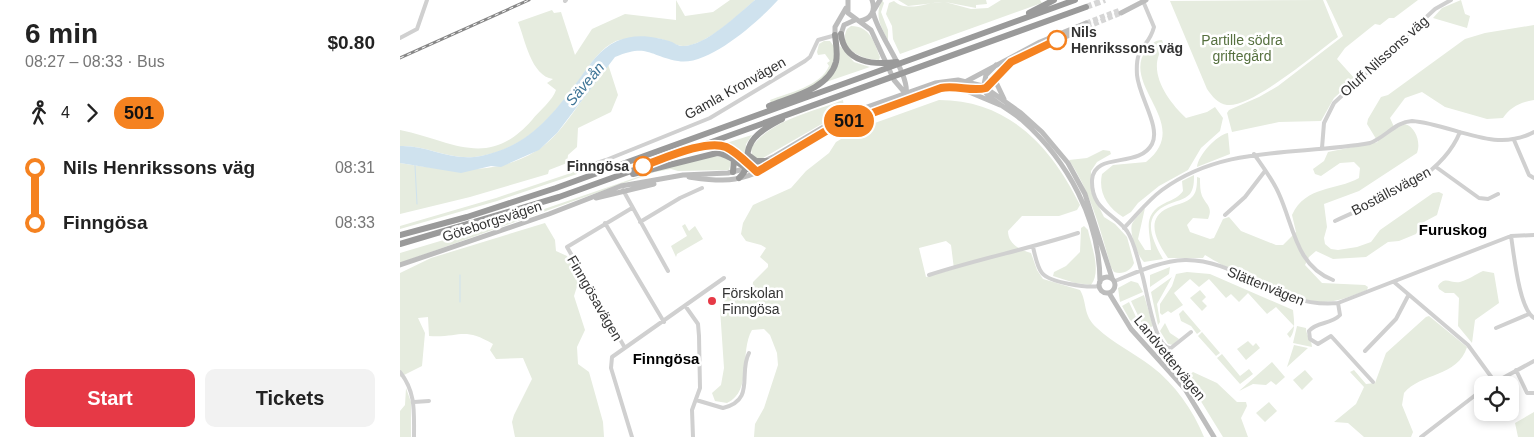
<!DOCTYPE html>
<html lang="en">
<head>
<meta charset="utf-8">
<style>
	body { margin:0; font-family:Helvetica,sans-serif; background:#f2f2f2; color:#222; height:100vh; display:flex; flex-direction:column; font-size:19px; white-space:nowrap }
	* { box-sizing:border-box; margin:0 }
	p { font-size:16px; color:#767676 }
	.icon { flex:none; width:28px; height:28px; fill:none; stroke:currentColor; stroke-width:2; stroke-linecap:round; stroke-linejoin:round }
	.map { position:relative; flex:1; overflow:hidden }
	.details { display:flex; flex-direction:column; background:#fff; width:400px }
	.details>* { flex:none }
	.badge { padding:0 10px; border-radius:16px; font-size:18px; line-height:32px }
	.buttons { position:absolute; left:1074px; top:376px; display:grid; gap:10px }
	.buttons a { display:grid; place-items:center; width:45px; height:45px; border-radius:10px; background:#fff; box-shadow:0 2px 8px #0003; font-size:25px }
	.map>.badge { position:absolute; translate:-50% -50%; box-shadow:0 0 0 2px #fff }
	.legs { display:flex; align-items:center; gap:8px; height:55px; padding:0 25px; font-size:16px }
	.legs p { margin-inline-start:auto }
	.overview { display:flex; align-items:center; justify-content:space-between; height:85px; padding:0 25px }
	h1 { font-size:28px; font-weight:600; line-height:38px }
	.cta { display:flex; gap:10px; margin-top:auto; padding:10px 25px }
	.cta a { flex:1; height:58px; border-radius:10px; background:#e63946; color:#fff; font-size:20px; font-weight:600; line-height:58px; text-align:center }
	.cta a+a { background:#f2f2f2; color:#222 }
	ul { padding:0 25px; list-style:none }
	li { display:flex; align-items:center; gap:18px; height:55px; font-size:19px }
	li i { display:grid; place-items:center; width:8px; height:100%; margin:0 6px; background:currentColor }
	li i::after { content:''; width:12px; height:12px; margin:-6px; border:4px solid; border-radius:50%; background:#fff }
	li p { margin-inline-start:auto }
	li:first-child i { background:linear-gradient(#0000 50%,currentColor 0) }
	li:last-child i { background:linear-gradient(currentColor 50%,#0000 0) }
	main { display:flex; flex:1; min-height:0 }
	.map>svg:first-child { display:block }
</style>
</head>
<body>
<main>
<section class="details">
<div class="overview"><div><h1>6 min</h1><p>08:27 – 08:33 · Bus</p></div><b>$0.80</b></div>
<div class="legs"><svg class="icon" aria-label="walk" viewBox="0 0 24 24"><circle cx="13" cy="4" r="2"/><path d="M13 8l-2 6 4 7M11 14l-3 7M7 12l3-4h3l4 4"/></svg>4<svg class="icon" aria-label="forward" viewBox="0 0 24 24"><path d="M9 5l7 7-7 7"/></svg><b class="badge" style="background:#f58220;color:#111">501</b></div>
<ul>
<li><i style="color:#f58220"></i><b>Nils Henrikssons väg</b><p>08:31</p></li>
<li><i style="color:#f58220"></i><b>Finngösa</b><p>08:33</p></li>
</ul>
<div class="cta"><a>Start</a><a>Tickets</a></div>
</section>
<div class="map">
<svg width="1134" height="437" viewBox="0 0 1134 437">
	<rect width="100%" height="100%" fill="#fff"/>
	<path fill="#e6ecdf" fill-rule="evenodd" d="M276 0 285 16 313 12 330 0H355C338 15 306 46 283 46 276 46 269 41 261 39 253 37 224 38 216 41 201 48 191 63 182 76 154 114 130 147 81 156 51 162 29 145 0 146V130C53 141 88 170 132 120 139 111 153 100 156 90L147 83 153 79C131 76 125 39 118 22L152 10 154 13 161 12 175 55 192 29 225 14 276 20Z
		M482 0 484 3 481 12 488 30V41C481 26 474 16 482 0Z
		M498 0H586L587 4 576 5V8L545 2 571 9 588 8 601 0H640L642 3 500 54 493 39 492 26 486 14 489 3 494 1C508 13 526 2 543 2L508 6Z
		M923 0 938 37C917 52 852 108 827 105 818 104 812 96 807 89L770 1Z
		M926 0H1018L994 18H989L980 25 975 24 945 48 937 59 955 79 934 98 921 121 879 122 832 132 827 113 829 110 859 97 878 86 943 36Z
		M1061 0 1065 14 1070 16 1067 28 1033 18 1042 8Z
		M1134 25V100C1121 102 1110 107 1103 118L1087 119 1045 107 1022 92 1005 98 990 118 995 129 1005 124C1016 127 1021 143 1017 153L959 191 924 204 927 227 924 238 925 244 931 249 938 250 957 247 971 242 980 230 1033 193 1039 192 1043 194 1037 215 1022 223 1016 234 999 241 988 242 966 257 933 259 916 251 909 257 905 265 922 283 965 285 968 287 967 290C951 296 936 303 919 302 894 301 827 269 805 255L803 258H768C757 242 744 219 768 208 776 204 786 204 793 196 797 191 797 184 797 177L800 178C800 184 800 191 802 196 807 206 813 207 808 219L793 218 787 225 790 232 810 239 814 238 823 219 829 217 841 231 876 245H883L896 232 892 215C906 185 936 191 959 178L960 168 954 162 940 163 921 176 915 174 913 169 924 161 928 152 978 142 967 124 968 119 981 97 988 95 1065 39 1085 33Z
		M451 26C470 26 474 42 480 57L479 60C463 60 437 49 447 29Z
		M762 40 764 46C745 70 768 101 786 118L807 112 815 107 823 118 820 131 801 148 788 170 759 186 738 203 731 212 723 217C707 207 698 192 702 174L713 165 746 162C794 124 720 86 746 50 750 45 755 40 762 40Z
		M424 41H430L435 48C434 54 435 62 432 68 422 88 391 95 371 103L370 100C388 93 421 86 429 66L427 63 430 61 425 54 418 55 417 52 419 44Z
		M440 46 454 62 470 67 426 82 439 63Z
		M208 64 218 95 211 112 178 128 177 147 168 155 167 163 149 170 148 174 70 197 0 214V163C54 172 118 178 158 132 176 111 190 87 208 64Z
		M443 100 445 115 420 125 363 158H356L352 155 351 148C370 120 413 112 443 100Z
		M539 100C608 100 651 146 680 205L677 210 659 216H622L608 231C608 244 620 250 631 253L637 270 643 279 680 290C688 304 682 314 697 328 713 343 734 353 751 366 775 384 793 410 804 437H354L355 424 364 408 378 365 377 353 370 335 364 329 352 330C339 352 353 391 327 403L315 401 312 393 321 385 324 368 320 309 332 287 352 290 353 282 368 267V264L360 257 366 248 361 245 346 241 341 234 343 223 353 205 391 188 406 171 429 153 436 142 458 129ZM546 241 551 245 554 269 526 277 519 248Z
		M828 133 830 154 797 167C798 155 817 135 828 133Z
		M352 135 346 144 345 159 333 149 323 144Z
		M703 150 710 151 711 154 697 162 691 171V191L704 217 715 224 727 237 734 263C731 271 722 275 714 272L711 267C700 229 691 193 669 160L687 158Z
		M314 156 323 157 331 162 329 170 278 171 271 169 255 172 0 263V253L118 218 258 170Z
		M177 171V174L97 201 0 229V226L96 198Z
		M794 175C794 182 794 188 790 194 784 200 776 201 769 204 740 216 752 239 763 259L744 262C737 255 729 232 732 224 735 218 741 213 745 208L738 239 745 250H751C750 229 741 214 767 202 772 200 780 196 783 191L782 181Z
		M145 223 155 240 156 251 167 256 179 280 174 296 185 330 177 347 178 364 189 372 203 422 204 437H115L112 422 114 415 132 379 123 358 96 359 90 350 93 344C63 326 60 338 29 336L28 317 18 318 25 333 22 366 0 377V273L31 258Z
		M285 224 289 231 295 226 303 239 277 254 276 257 271 246 287 236 282 226Z
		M684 226 688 230C691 245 702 271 691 285L675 283 653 276 654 272 666 266 680 252 681 228Z
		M770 267 769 274 750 287V275Z
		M1083 271 1094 273 1099 303 1075 320 1072 343 1058 326 1059 298 1054 293H1045L1039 289 1038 286C1045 275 1051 284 1060 282 1068 280 1076 274 1083 271Z
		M787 272 810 274 893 310C894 320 896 330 890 338L887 334 894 326 876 307 867 314 848 293 839 302 831 294 826 298 809 279 799 287 790 279 774 293 783 305 771 313 768 311 762 315 760 313V304L772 286 776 274Z
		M772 277 757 304 760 322 758 325 751 292Z
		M731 281 738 283 743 292 720 302 718 288Z
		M800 290 806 297 802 301 807 306 802 311 790 298Z
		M744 295 753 326 745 330 731 301Z
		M729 302 743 332 730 320 722 306Z
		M783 310 801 331 797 334 791 326 781 321 779 314Z
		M1029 316 1067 347C1058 377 1020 373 1004 393L1002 405 1013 432 1011 437H964L948 423 934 422 956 404 964 387 950 372 954 370 966 384 975 383 986 353 1026 317Z
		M765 323 770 333 779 339 773 345 768 344 760 331Z
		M897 326 906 328C906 336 912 340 912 347L893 343Z
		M755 331 759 342 788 376 793 372 817 383 837 402H846L847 406 841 418 848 437H823L789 382 762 355 746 333Z
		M802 332 820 353 816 356 798 336Z
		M848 341 853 346 856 343 860 348 846 360 837 349Z
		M894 345 908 348 887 367Z
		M822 354 840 376 849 369 853 374 840 384 817 358Z
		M872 362 885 377 876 385 871 381 866 385 853 384 839 391Z
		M905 370 913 379 902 390 893 380Z
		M6 388 11 402V437H0V411L5 405Z
		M869 402 877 411 865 422 856 413Z
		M1134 412V437H1118L1115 423Z"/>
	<path fill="#cfe2ee" d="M355 0H378C359 21 308 67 278 61 249 56 248 43 215 57L157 133 139 150 101 167 91 166 61 173 0 163V146C29 145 50 162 81 156 129 146 152 116 180 78 190 64 200 49 217 41 234 33 255 36 272 42 276 44 278 46 283 46 306 46 338 14 355 0Z"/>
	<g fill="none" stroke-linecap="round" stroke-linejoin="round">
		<path stroke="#cfe2ee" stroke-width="1" d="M15 165 17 204
			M60 302V275"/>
		<path stroke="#d6d6d6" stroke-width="5" stroke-dasharray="5 2.5" stroke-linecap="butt" d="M686 23 720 10
			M687 27 721 13"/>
		<path stroke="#d6d6d6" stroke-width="6" stroke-dasharray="6 3" stroke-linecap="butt" d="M686 7 705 0"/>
		<path stroke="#d0d0d0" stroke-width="4" d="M165 1 166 0
			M743 1 754 27C748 50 735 43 737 75 739 97 761 127 752 144 739 169 694 151 692 180 691 210 714 213 727 231 735 243 738 261 742 274 747 289 754 349 771 348L791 332
			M0 38 17 29 27 0
			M1114 140 1129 175 1134 178
			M922 148 924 123 934 103 1035 9 1051 0
			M854 154C863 167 873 180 879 194 894 227 896 266 933 280
			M1036 167 1079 198 1088 199 1098 194
			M179 169 206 160 310 118 405 61 410 57 418 40 436 35
			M223 190 268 271
			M825 215 845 197 865 171
			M935 221C979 200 1040 181 1060 132
			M240 222 280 198 302 188
			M205 223 264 322
			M724 228C737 215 747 201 762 190 825 144 897 156 970 143 986 137 995 122 1012 121 1053 124 1094 154 1134 132
			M1111 236C1114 254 1119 309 1134 318
			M633 247C635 255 637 267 642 273 650 283 688 288 699 286
			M529 275C578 259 628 249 678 233
			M715 281C737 272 760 261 785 260 839 259 876 309 938 303L1111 236 1134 235
			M994 282 1068 345 1095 382
			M938 303 940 315C931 325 917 321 909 331L910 339 918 344 931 336 973 382
			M286 307 298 324 299 336 300 388 292 410 293 437
			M1096 328 1129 314
			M225 348 167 247 232 208
			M965 351 996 319 1008 296
			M1116 370 1127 393H1134
			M0 372C16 392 14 412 14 437
			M1090 385 1134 361
			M296 400 323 408C356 400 338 373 349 353
			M14 402 29 401
			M232 437 211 368 212 357 324 278
			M1021 437 1082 390"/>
		<path stroke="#bdbdbd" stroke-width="5" d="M448 0V13L471 30 494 80 506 94
			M474 10 480 0
			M473 12C478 37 511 73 506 97
			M721 13 746 0
			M460 21C471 19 476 11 472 0
			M441 34 444 25 455 20
			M435 35V27L446 8
			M596 65 586 75 583 89C588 99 612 111 622 120 668 161 700 220 700 282
			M594 78 604 99
			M567 81 640 42 686 23
			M562 89 600 105
			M289 177C303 179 321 182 335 179 372 173 400 143 433 128 467 112 505 100 541 89L557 86 580 90 586 88 611 62 687 27
			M196 198 254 184
			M0 265 149 214 221 186 283 175 328 173 352 167 375 156 427 125 467 107 535 83 558 80 583 86 621 113 642 132 668 163 685 194 712 278
			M699 285a8 8 0 1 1 16 0a8 8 0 1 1-16 0Z
			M709 293 731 329 785 389 814 437"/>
		<path stroke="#9a9a9a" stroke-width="6" d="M629 13 654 0
			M441 34C444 63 474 65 497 62
			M369 106C391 97 429 89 436 62 438 53 436 44 435 35
			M306 147H325L350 165
			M348 155 356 161H367
			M333 172 334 160
			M233 174 317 153C332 154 341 169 357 172
			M339 178C351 168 344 157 350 145 355 133 371 125 382 119
			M0 235 67 217 156 188 675 0
			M0 244 159 197 686 7"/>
		<g stroke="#888" stroke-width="3">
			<path id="rail" d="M0 58 129 0"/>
		</g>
		<use href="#rail" stroke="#fff" stroke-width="1" stroke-dasharray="4" stroke-linecap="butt"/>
	</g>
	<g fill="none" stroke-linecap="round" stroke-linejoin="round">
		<g stroke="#fff" stroke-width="11">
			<path id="line-1" d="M243 166C263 159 306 139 326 147 337 152 348 164 357 172L431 128 541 88C557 85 572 92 586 88L611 62 657 40"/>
		</g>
		<use href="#line-1" stroke="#f58220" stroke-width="8"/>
	</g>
	<g fill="#fff" stroke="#f58220" stroke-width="2.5">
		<circle cx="657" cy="40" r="9"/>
		<circle cx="243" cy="166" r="9"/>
	</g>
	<circle fill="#e63946" stroke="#fff" stroke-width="2" cx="312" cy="301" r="5"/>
	<g text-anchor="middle" stroke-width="5" stroke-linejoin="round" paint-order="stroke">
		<g font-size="14" font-weight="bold" fill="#333" stroke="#fff" text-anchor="start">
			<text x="671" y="37">Nils<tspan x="671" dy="16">Henrikssons väg</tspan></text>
			<text x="229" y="171" text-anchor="end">Finngösa</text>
		</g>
		<g font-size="14" fill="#56703f" stroke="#fff">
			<text x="842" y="45">Partille södra<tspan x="842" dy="16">griftegård</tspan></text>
		</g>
		<g font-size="14" fill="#333" stroke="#fff">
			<text transform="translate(984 56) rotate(-42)" y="5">Oluff Nilssons väg</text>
			<text transform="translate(335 88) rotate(-29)" y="5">Gamla Kronvägen</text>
			<text transform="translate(991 191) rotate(-28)" y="5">Boställsvägen</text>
			<text transform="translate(92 221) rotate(-18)" y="5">Göteborgsvägen</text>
			<text transform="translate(866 286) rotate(22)" y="5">Slättenvägen</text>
			<text transform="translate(195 298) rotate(60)" y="5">Finngösavägen</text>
			<text transform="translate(770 358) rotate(51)" y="5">Landvettervägen</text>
		</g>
		<g font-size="14" fill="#333" stroke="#fff" text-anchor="start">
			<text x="322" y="298">Förskolan<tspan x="322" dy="16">Finngösa</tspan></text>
		</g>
		<g font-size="15" font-style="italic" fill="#3f7597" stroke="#fff">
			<text transform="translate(185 84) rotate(-50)" y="5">Säveån</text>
		</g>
		<g font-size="15" font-weight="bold" fill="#000" stroke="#fff">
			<text x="1053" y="235">Furuskog</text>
			<text x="266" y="364">Finngösa</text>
		</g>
	</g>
</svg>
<div class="buttons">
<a><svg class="icon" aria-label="locate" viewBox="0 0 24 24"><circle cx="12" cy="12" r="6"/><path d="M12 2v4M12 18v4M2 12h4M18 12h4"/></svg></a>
</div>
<b class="badge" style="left:449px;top:121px;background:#f58220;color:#111">501</b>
</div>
</main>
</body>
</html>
